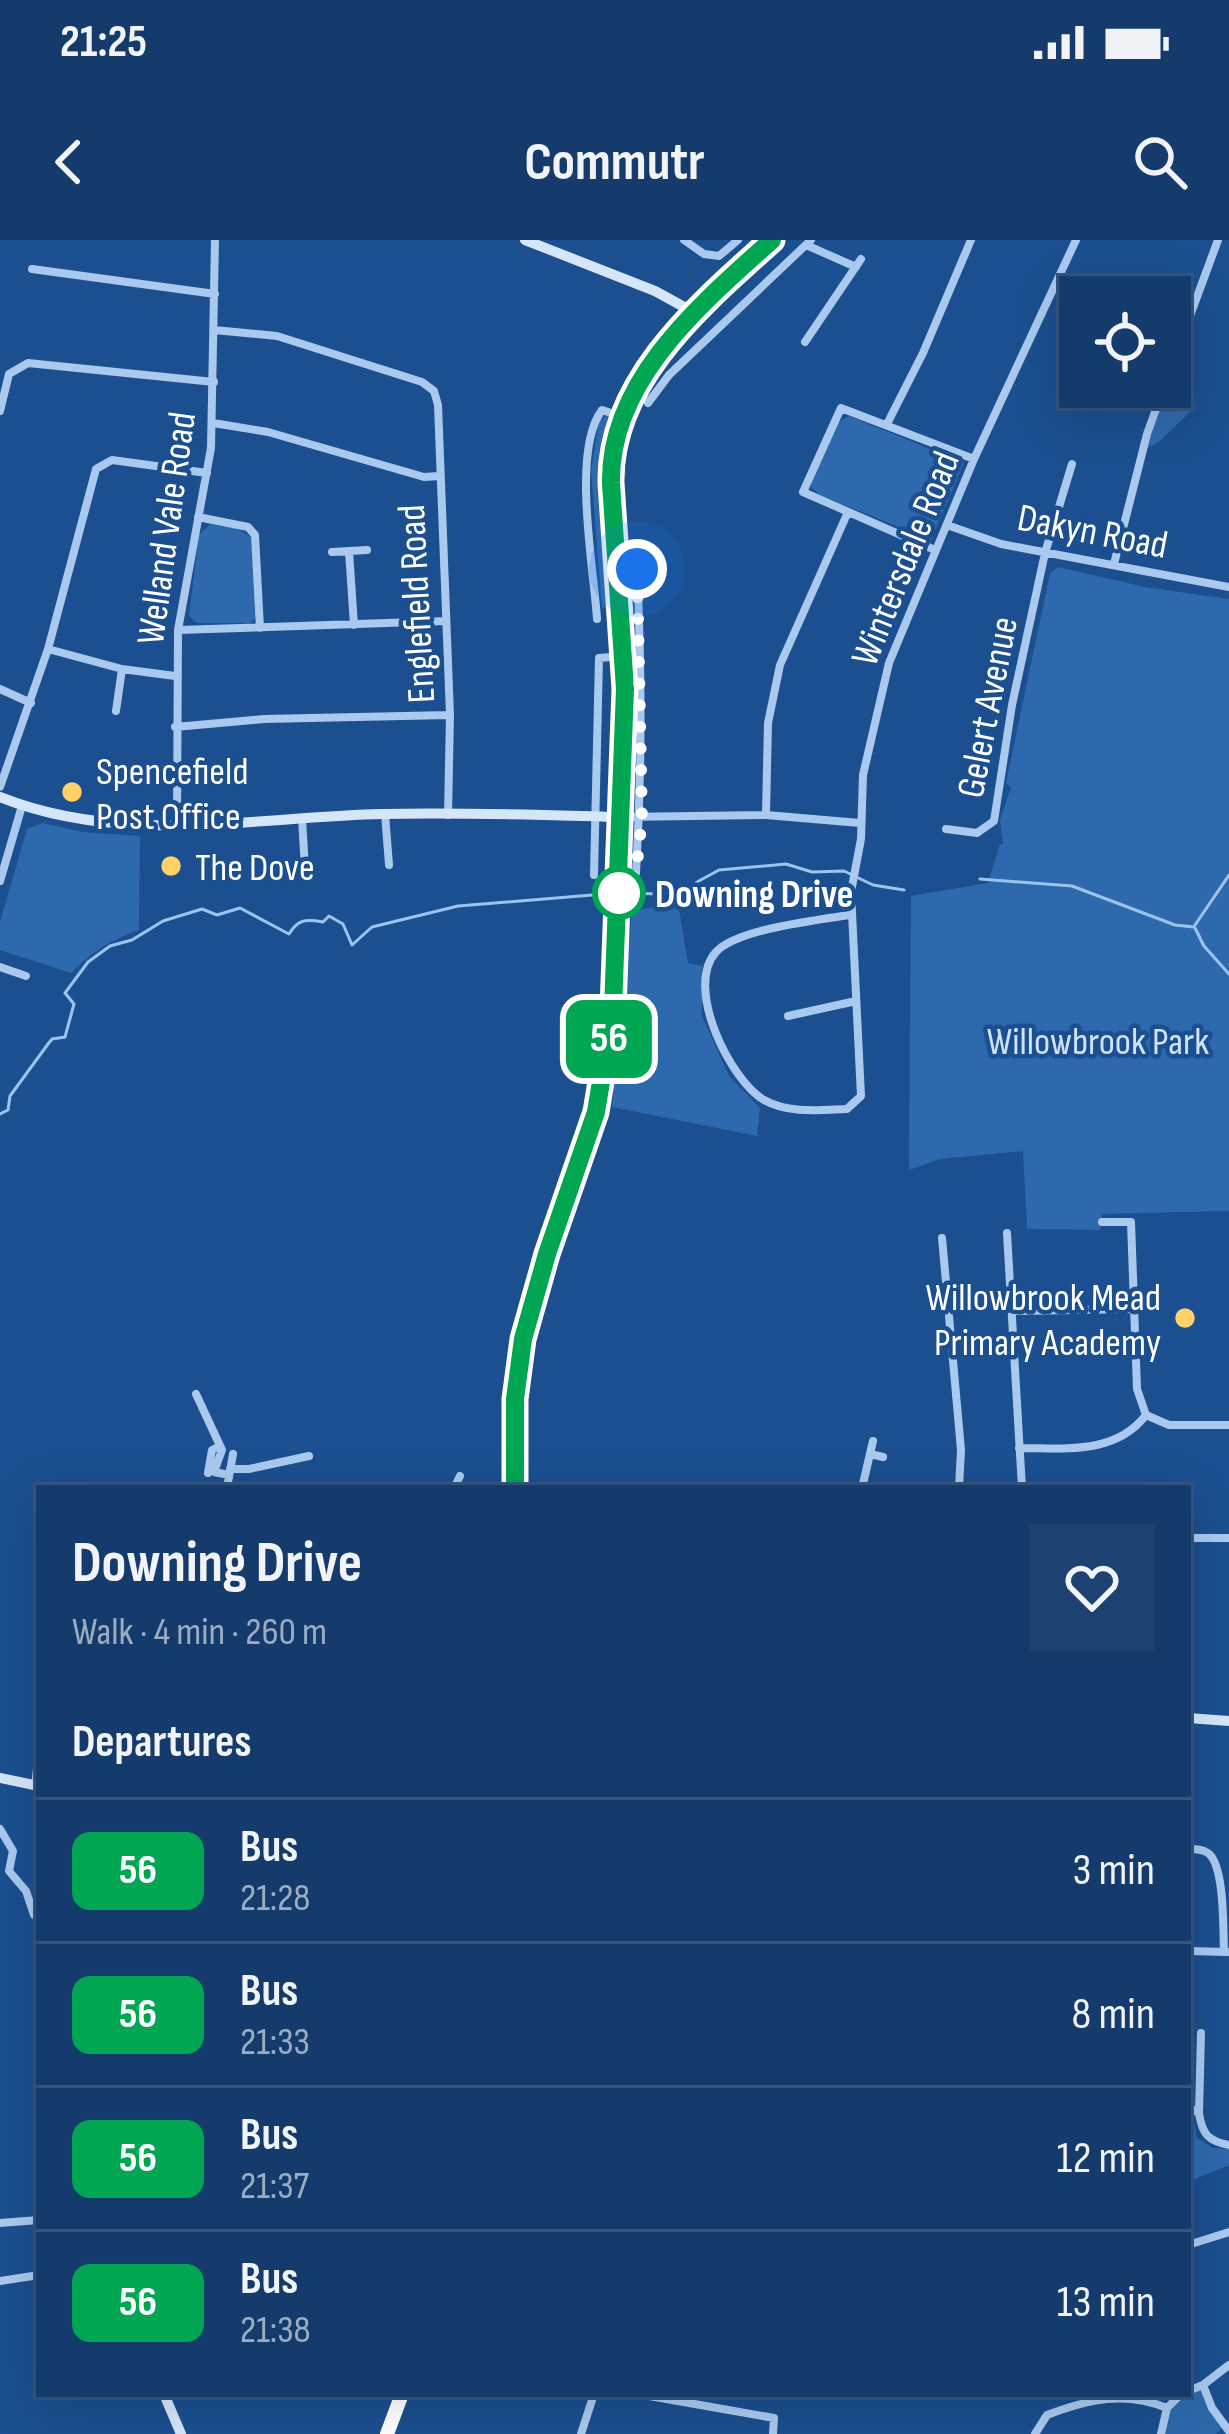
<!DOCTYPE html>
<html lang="en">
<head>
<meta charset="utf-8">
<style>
	body { margin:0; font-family:"Sofia Sans Condensed",sans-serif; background:#1d4271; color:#f1f3f6; height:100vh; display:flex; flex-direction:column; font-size:45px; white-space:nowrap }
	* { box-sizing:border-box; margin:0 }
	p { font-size:39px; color:#9dadc1 }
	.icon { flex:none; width:66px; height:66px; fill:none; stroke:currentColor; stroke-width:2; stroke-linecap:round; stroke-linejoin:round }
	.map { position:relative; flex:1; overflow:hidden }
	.details { position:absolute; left:36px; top:1245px; width:1155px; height:912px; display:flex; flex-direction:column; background:#143b6b; border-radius:0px; box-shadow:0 12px 48px #0002,0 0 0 3px #33557e }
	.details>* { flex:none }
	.badge { padding:0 24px; border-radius:18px; font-size:42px; line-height:78px }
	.buttons { position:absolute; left:1059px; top:36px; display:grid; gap:24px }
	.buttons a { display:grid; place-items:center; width:132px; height:132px; border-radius:0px; background:#143b6b; box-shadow:0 12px 48px #0002,0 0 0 3px #33557e; font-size:60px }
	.you { position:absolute; width:60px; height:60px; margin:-30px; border:9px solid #fff; border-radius:50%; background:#1a73e8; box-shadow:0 0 0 18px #1a73e833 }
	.map>.badge { position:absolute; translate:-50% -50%; box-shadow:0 0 0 6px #fff }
	h2 { padding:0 36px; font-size:45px; line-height:108px }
	.round { display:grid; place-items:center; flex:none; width:126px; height:126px; border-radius:0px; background:#1d4271 }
	.summary { display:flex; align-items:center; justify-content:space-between; height:204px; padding:0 36px }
	h1 { font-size:57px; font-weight:700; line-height:90px }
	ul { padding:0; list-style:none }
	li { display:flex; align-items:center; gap:36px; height:144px; padding:0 36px; border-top:3px solid #33557e }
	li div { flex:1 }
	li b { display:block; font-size:45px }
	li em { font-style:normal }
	li .badge { min-width:132px; font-weight:700; text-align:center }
	.status { display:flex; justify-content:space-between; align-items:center; height:84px; padding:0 60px; background:#143b6b; direction:ltr }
	.status svg { height:33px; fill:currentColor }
	header { display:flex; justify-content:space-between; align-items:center; height:156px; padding:0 36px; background:#143b6b; font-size:54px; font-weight:700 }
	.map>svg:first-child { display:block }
</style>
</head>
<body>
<div class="status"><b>21:25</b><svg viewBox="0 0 49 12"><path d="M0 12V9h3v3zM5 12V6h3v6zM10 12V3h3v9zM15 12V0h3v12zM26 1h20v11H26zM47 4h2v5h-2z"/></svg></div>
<header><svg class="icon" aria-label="back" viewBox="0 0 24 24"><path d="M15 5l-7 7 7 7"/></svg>Commutr<svg class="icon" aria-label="search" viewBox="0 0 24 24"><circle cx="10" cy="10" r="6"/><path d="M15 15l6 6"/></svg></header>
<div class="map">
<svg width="1229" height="2194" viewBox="0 0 1229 2194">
	<rect width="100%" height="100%" fill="#1b4f8f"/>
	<path fill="#2e69ad" d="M1182 96 1195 167 1160 201 1145 209 1165 147H1170V133Z
		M607 175 615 181V365L602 369 591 231 599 181Z
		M849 176 964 223 931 300 820 255 810 246 839 182Z
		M210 284 235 288 252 297 256 378 251 383H197L189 376 199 295Z
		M1058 327 1145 347 1229 359V971L1102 974 1100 990 1027 989 1023 911 940 919 909 930 911 656 988 643 1000 604 1003 605 1000 580 1011 547 1006 543 1050 333Z
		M43 583 82 592 140 596 139 690C110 700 92 712 71 733L0 710V682L27 589Z
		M678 663 688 723 702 726V776L729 836 760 868 757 896 612 867 632 671Z
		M1188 1872 1193 1876 1197 1898 1213 1908 1229 1909V1925L1188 1942Z
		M1203 2145 1223 2187 1216 2194H1162C1169 2158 1174 2162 1203 2145Z"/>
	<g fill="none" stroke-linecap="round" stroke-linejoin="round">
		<path stroke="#9cc4f0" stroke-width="3" d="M980 639 1072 646 1175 685 1194 687
			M629 653 687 655 697 642 719 630 786 624 812 632 844 631 873 645 904 650
			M1195 685 1229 635
			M1195 688 1204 706 1229 734
			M0 874 8 870 10 856 48 804 52 799 65 797 74 764 65 753 88 722 110 706 132 700 163 681 202 669 217 675 240 668 289 694C298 679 306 679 323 682L329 676 343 684 352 705 372 687 458 666 604 654"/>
		<path stroke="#a9c9ee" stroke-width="8" d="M684 0 704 14 719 16 738 0
			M806 5 856 27
			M32 29 215 54
			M214 90 277 96 422 142 434 151 438 165 450 475 448 575
			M805 102 861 19
			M1170 130 1218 0
			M648 163 669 135 811 0
			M0 171 9 134 28 123 214 142
			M213 183 268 192 424 237 439 236
			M887 184 923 113 971 0
			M198 277 248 287 255 295 260 388
			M947 285 1001 304 1229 347
			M935 310 803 252 841 168 974 219
			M349 311 354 385
			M332 312 367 310
			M1114 324 1147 194 1164 147
			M619 330 637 329C642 433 642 531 636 633
			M597 379C594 328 571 211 602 170L623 177
			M178 390 446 381
			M48 409 122 429 175 436
			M0 449 31 463
			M116 471 122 429
			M175 487 264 479 450 475
			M0 547 48 409 96 229 112 220 207 233
			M385 574 389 625
			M766 575 768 483 780 425 848 272
			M622 577 766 575 860 583
			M302 579 305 628
			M177 585 178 390 211 208 215 0
			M946 589 977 593 994 581 1012 465 1045 313 1072 224
			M594 635 599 418 622 416
			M0 641 22 566
			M850 675C818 680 737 689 716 712 684 747 730 840 764 860 789 874 820 870 847 869L861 856 851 652 861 599 863 535 889 423 974 219 1076 0
			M0 727 26 736
			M788 776 856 761
			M1102 982H1131L1137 1149 1146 1175
			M1007 993 1022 1248
			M942 998 961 1210 959 1248
			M1011 1071 1134 1069
			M196 1154 222 1210 214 1232 229 1235
			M1019 1208C1065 1208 1115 1215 1146 1175L1169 1185H1229
			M870 1214 883 1217
			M230 1229H249L309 1216
			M208 1233 212 1210 220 1206
			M414 1246 418 1248
			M227 1248 233 1214
			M454 1248 460 1236
			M862 1248 873 1201
			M1188 1298H1229
			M35 1545 39 1512
			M0 1589 13 1611 9 1631 26 1651 34 1675
			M1188 1609C1195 1609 1202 1609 1208 1613 1225 1625 1223 1691 1224 1712
			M1188 1711 1228 1712
			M1188 1867 1199 1873C1202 1894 1208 1901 1229 1905
			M1199 1873 1201 1793
			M0 1983 39 1980
			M1188 2005 1229 1992
			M0 2041 39 2035
			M1203 2145 1212 2168 1229 2191
			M1188 2151 1203 2145 1229 2125
			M638 2154 774 2178 773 2194
			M581 2194 594 2154
			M1035 2194 1047 2175C1089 2159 1125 2151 1167 2168
			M1161 2194 1167 2168 1181 2154"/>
		<path stroke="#d6e6fa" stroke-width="10" d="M525 0 655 51 695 73
			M0 557C122 606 256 577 382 574 462 572 542 575 622 577
			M1188 1478 1229 1481
			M0 1538 39 1546
			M164 2154 181 2194"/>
		<path stroke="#fff" stroke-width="14" d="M515 1248V1159L523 1099 536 1047 596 872 613 769 625 449 611 243 612 204 636 151 673 97 772 0
			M387 2194 402 2154"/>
	</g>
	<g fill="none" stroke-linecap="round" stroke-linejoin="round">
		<g stroke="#fff" stroke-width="27">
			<path id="line" d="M515 1248V1159L523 1099 547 1014 596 872 613 769 625 449 611 243C609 140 702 63 772 0"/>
		</g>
		<use href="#line" stroke="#00a651" stroke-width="18"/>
		<path stroke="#fff" stroke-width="12" stroke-dasharray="0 21.6" d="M619 653 636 633 642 578 637 329"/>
	</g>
	<g fill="#ffd166" stroke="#1b4f8f" stroke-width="4.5">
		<circle cx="72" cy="552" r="12"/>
		<circle cx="171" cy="626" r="12"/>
		<circle cx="1185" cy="1078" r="12"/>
	</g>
	<circle fill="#fff" stroke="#00a651" stroke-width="6" cx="619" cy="653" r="24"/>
	<g text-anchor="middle" stroke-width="9" stroke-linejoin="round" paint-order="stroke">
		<g font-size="39" fill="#fff" stroke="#1b4f8f">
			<text transform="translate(165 288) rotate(-82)" y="14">Welland Vale Road</text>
			<text transform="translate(1093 290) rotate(11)" y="14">Dakyn Road</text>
			<text transform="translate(904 318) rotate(-68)" y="14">Wintersdale Road</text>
			<text transform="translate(415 364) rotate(-93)" y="14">Englefield Road</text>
			<text transform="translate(986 467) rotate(-79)" y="14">Gelert Avenue</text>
		</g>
		<g font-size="39" fill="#fff" stroke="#1b4f8f" text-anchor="start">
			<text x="96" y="544">Spencefield<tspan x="96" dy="45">Post Office</tspan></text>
			<text x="195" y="640">The Dove</text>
			<text x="1161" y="1070" text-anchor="end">Willowbrook Mead<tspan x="1161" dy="45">Primary Academy</tspan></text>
		</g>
		<g font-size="39" font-weight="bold" fill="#fff" stroke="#1b4f8f" text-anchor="start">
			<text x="655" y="667">Downing Drive</text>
		</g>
		<g font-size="39" fill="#cfe3fa" stroke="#1b4f8f">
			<text x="1098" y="814">Willowbrook Park</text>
		</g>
	</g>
</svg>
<div class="buttons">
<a><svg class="icon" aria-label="locate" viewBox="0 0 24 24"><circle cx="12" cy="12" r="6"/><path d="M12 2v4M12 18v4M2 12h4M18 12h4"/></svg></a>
</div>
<div class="you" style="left:637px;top:329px"></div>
<b class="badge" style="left:609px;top:799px;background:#00a651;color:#fff">56</b>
<section class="details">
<div class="summary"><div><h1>Downing Drive</h1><p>Walk · 4 min · 260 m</p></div><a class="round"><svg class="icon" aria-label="heart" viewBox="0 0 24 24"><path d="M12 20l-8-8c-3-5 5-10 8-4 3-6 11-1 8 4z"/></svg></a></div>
<h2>Departures</h2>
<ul>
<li><span class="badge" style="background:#00a651;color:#fff">56</span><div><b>Bus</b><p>21:28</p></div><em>3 min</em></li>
<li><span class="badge" style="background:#00a651;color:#fff">56</span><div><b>Bus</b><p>21:33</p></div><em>8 min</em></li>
<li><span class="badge" style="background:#00a651;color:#fff">56</span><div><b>Bus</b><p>21:37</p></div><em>12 min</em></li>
<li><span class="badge" style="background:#00a651;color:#fff">56</span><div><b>Bus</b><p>21:38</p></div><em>13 min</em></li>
</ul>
</section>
</div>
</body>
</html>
